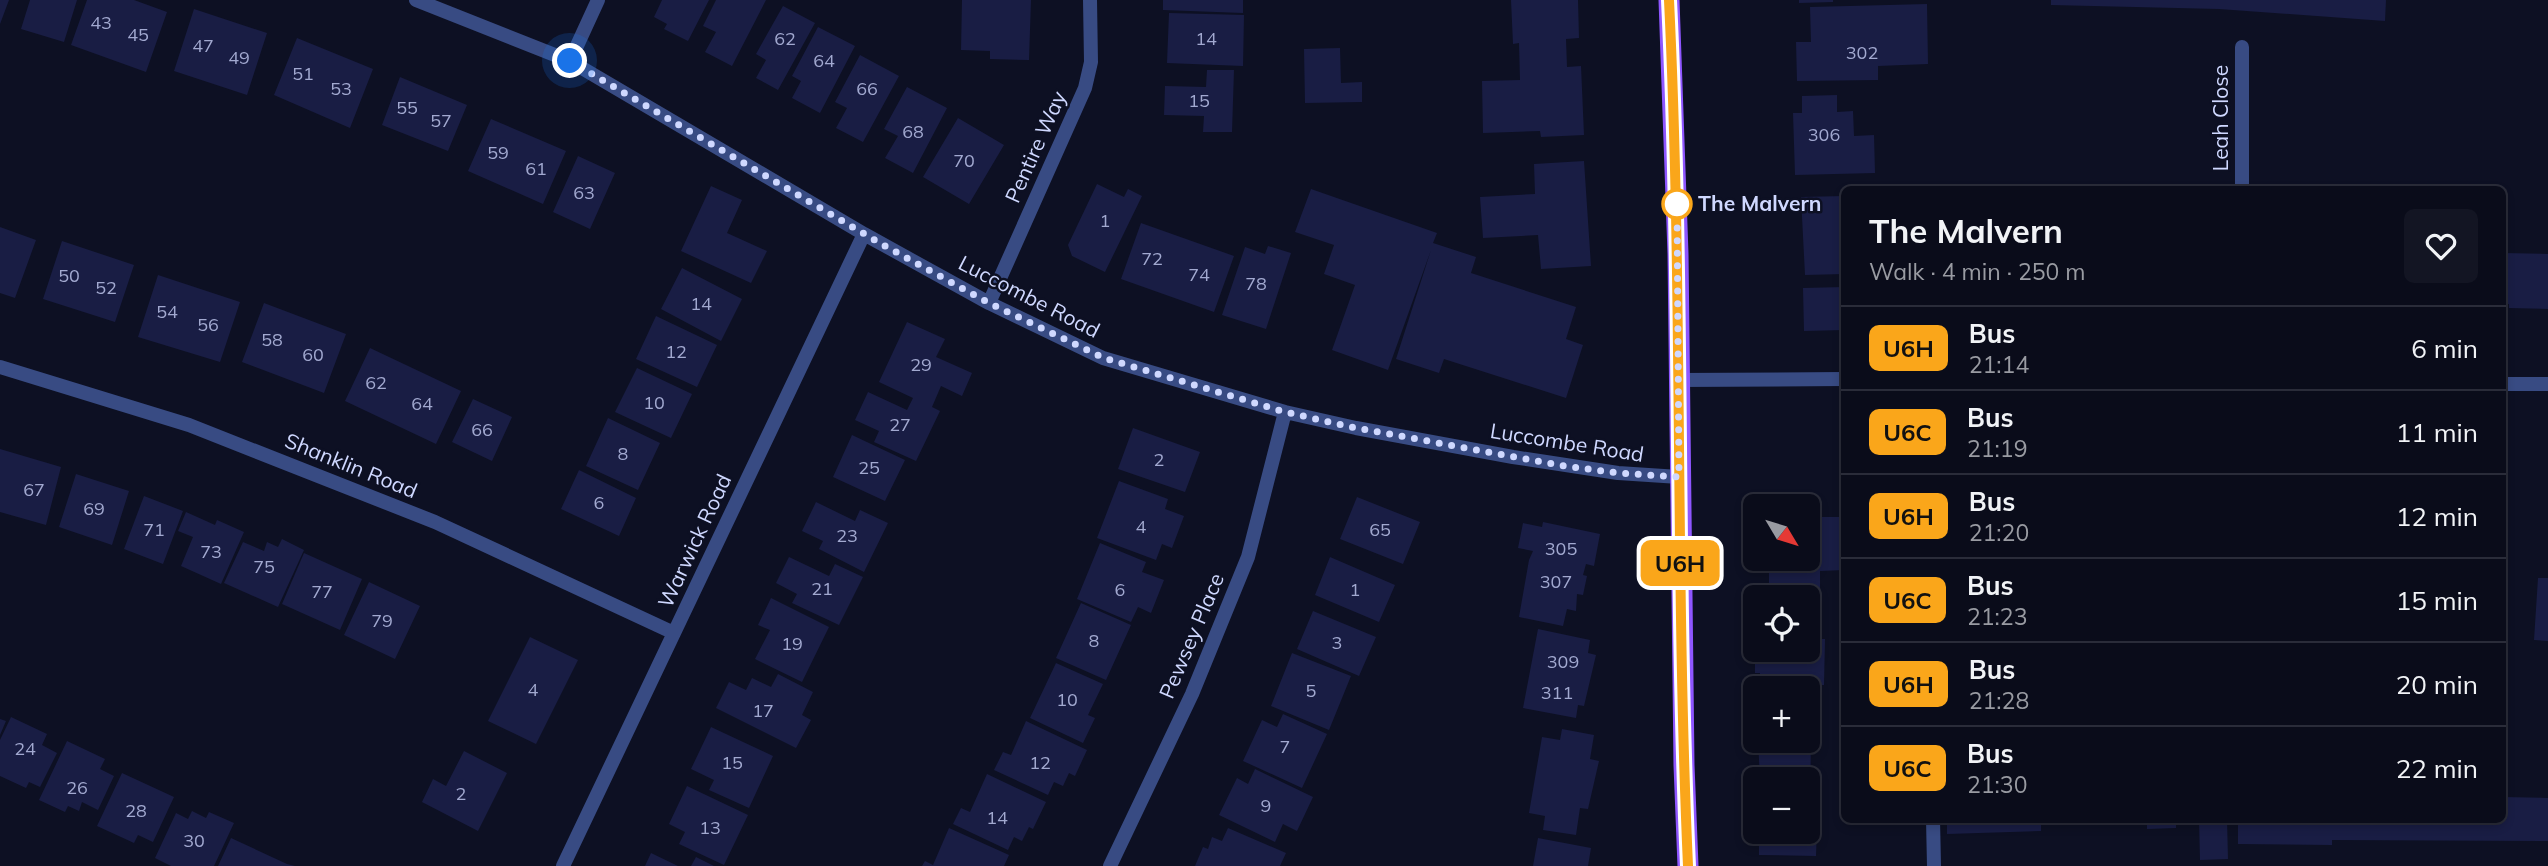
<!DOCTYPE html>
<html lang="en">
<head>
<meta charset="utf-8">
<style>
	body { margin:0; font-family:Mulish,sans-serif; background:#131523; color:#f1f3f6; height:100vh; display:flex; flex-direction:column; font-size:26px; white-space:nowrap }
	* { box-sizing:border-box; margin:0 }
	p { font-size:23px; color:#999ba2 }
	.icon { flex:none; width:38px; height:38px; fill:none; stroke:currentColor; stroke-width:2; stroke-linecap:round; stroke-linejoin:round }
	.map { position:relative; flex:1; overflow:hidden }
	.side { position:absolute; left:1841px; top:186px; width:665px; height:637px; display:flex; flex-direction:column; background:#0a0c1a; border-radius:10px; box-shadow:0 4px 10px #0003,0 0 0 2px #2a2c39 }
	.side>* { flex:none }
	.badge { padding:0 14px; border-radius:10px; font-size:24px; line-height:46px }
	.needle { width:46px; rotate:128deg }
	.controls { position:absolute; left:1743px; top:494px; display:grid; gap:14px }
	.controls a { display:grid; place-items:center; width:77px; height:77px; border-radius:10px; background:#0a0c1a; box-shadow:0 4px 10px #0003,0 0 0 2px #2a2c39; font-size:35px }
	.you { position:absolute; width:35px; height:35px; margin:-18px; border:5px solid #fff; border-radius:50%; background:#1a73e8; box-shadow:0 0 0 10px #1a73e833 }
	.map>.badge { position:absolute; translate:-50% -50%; box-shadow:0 0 0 4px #fff }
	.round { display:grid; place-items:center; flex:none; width:74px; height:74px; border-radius:10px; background:#131523 }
	.headline { display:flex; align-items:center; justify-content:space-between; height:119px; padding:0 28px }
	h1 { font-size:33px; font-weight:700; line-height:52px }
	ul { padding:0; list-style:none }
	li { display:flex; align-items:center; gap:21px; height:84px; padding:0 28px; border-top:2px solid #2a2c39 }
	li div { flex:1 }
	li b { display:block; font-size:26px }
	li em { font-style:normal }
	li .badge { min-width:77px; font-weight:700; text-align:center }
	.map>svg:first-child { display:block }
</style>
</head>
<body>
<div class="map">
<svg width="2548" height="866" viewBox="0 0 2548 866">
	<rect width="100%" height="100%" fill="#0d1023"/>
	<path fill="#191d44" d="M0 0H9L0 24Z
		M30 0H77L64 42 21 29Z
		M87 0H134L167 12 146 72 71 45Z
		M662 0H709L688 41 664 29 667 24 654 17Z
		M716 0H766L732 66 705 52 716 32 703 26Z
		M962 0H1031L1029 60 990 59V51L961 50Z
		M1163 0H1243V13L1163 10Z
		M1511 0H1578L1579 38 1566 39 1567 67 1581 66 1584 135 1541 137 1540 131 1483 133 1482 81 1520 80 1519 43 1513 44Z
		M1799 0H1833V2L1799 3Z
		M2051 0H2386L2385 21 2219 9 2051 5Z
		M1927 4 1928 64 1878 66V80L1797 81 1796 42H1811L1810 7Z
		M783 6 815 23 778 90 756 78 766 60 756 54Z
		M194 9 267 33 247 95 174 71Z
		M1169 13 1244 15 1243 66 1167 63Z
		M818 27 855 46 820 113 792 98 801 81 792 76Z
		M297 38 373 69 350 128 274 95Z
		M1340 48 1341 83 1362 82V102L1305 103 1304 49Z
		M860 55 899 76 863 142 836 128 847 108 835 102Z
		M1207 70H1234L1232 132H1203L1204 116 1164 115 1165 86 1206 87Z
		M400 77 467 105 448 151 382 125Z
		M907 87 947 108 913 173 885 158 898 136 884 129Z
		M1837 95V112L1853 111 1854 136 1874 135 1875 173 1795 175 1793 113H1802V96Z
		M958 118 1004 145 969 204 923 177Z
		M491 119 566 151 543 204 468 171Z
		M578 156 615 173 590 229 553 212Z
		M1584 161 1591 266 1541 269 1538 235 1483 238 1480 197 1535 194 1534 164Z
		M1097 184 1124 197 1128 189 1142 196 1105 272 1072 256 1068 245Z
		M711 186 742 200 727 233 767 251 751 283 681 251Z
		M1311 189 1437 233 1433 243 1476 257 1471 273 1576 307 1566 339 1583 345 1566 398 1444 359 1439 373 1396 359 1431 250 1388 370 1332 350 1355 285 1324 274 1334 245 1295 232Z
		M1844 196V274L1805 275 1801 197Z
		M1141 223 1234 256 1214 312 1121 279Z
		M0 227 36 240 15 298 0 293Z
		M62 241 134 265 115 322 43 299Z
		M1268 246 1291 253 1266 329 1222 315 1245 247 1265 254Z
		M2502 253 2548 254V309L2509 308V304H2502Z
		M682 268 742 299 721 341 661 309Z
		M158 275 240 302 220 362 138 337Z
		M1844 287V330L1804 331 1803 288Z
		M264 303 346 334 324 393 242 362Z
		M656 316 717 345 697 387 636 359Z
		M907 322 945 339 936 357 972 373 962 396 941 386 932 407 940 411 916 461 874 442 879 431 855 420 868 392 907 410 913 398 879 382Z
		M370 348 461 391 436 444 345 401Z
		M637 368 692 394 671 438 615 412Z
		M473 399 512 417 492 461 452 442Z
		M608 418 660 443 638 490 586 466Z
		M1133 428 1200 452 1185 492 1118 469Z
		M852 435 905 460 885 501 833 477Z
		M0 449 61 467 46 525 0 512Z
		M579 470 636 498 619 536 561 509Z
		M76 474 129 491 112 545 59 527Z
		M1119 481 1168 499 1165 509 1184 516 1172 548 1162 544 1156 560 1097 538Z
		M144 496 183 511 163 564 124 549Z
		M1357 497 1420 522 1403 564 1340 539Z
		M816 502 855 521 860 510 888 523 864 572 819 549 823 541 802 531Z
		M186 512 215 525 217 520 244 532 221 584 181 566 193 537 178 531Z
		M1808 517H1844V570L1820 571V608H1808V597H1769V558H1808Z
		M1543 522 1600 534 1594 566 1586 564 1583 575 1587 576 1583 595 1577 594 1576 611 1567 609 1563 626 1519 617 1529 560 1533 551 1518 548 1523 523 1542 527Z
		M282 539 304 550 278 607 224 583 243 542 264 551 267 542 278 547Z
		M1100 543 1146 562 1142 572 1164 580 1151 613 1138 607 1131 622 1077 599Z
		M304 553 362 579 340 630 282 604Z
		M789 557 829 576 835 564 863 577 839 625 792 603 797 594 776 583Z
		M1330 557 1395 585 1379 622 1315 595Z
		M2538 578H2548V641L2534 640Z
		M369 582 420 606 395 659 344 635Z
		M771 598 829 627 802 682 755 659 770 630 758 625Z
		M1081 603 1131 625 1106 680 1056 658Z
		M1313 611 1376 637 1359 676 1297 649Z
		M1538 629 1590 640 1588 653 1596 655 1584 706 1578 705 1576 718 1523 708Z
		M530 637 578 660 536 744 488 721Z
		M1808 639H1825L1824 685H1814L1815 730 1811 729 1810 826H1817L1816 856 1759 855V831H1808V779H1760L1758 740H1808V688H1760V673H1755V658H1760V649H1808Z
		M1292 653 1351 676 1329 730 1271 706Z
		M1056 663 1103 684 1088 715 1095 718 1083 743 1030 718Z
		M778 674 813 692 802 715 811 720 796 748 716 708 729 682 746 690 752 678 771 687Z
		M1283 714 1327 734 1302 788 1243 761 1262 720 1277 727Z
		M11 717 47 734 42 745 57 753 40 787 29 782 26 788 0 776V740Z
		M0 719 6 721 0 735Z
		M1026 721 1087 750 1075 776 1069 773 1063 786 1054 782 1048 795 994 770 1003 752 1011 755Z
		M711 727 773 756 749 808 709 790 714 780 691 769Z
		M1562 729 1594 735 1590 759 1599 761 1588 809 1580 808 1576 835 1543 830 1545 816 1529 813 1542 737 1560 740Z
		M67 741 105 759 100 769 114 776 98 810 82 802 79 811 68 806 65 812 39 800Z
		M464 751 507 773 478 831 422 802 433 779 446 786Z
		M1255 769 1313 797 1297 831 1283 824 1275 842 1219 815 1237 778 1248 784Z
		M122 773 174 797 153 842 138 835 134 843 97 826Z
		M987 774 1046 802 1033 829 1029 827 1022 841 1014 837 1008 850 953 824 961 808 970 812Z
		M687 786 748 815 724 865 679 844 685 832 669 824Z
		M2502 797 2548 798V841L2332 840V845L2238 844V819H2502Z
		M192 811 206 818 209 812 234 823 214 866H171L155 858 176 813 188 819Z
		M1947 819H2041V831L1947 834Z
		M2147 819H2176V828L2147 829Z
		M2199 819H2227L2228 859 2200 860Z
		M949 828 1009 855 1004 866H922L925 861 933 865Z
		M1228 828 1286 853 1280 866H1195L1203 847 1208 849 1212 837 1222 841Z
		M231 838 287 864 295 866H218Z
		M1538 838 1591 848 1588 866H1533Z
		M651 853 678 866H645Z
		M696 857 714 866H691Z"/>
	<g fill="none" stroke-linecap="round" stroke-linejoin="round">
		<path stroke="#384b83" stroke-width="14" d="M416 0 570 61 864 234 989 303 1103 358 1285 412 1356 428 1513 457 1618 473 1679 477
			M570 61 598 0
			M2242 189V47
			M989 303 1085 88 1091 62 1090 0
			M0 367 189 425 435 522 674 633
			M1678 380 1844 379
			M2502 384H2548
			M1933 819 1934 866
			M563 866 864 234
			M1110 866 1192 694 1248 557 1285 412"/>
		<path stroke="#8e56ff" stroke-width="21" d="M1669 0 1678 254 1684 765 1688 866"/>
	</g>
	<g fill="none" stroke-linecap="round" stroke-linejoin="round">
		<g stroke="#fff" stroke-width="16">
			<path id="line" d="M1669 0C1683 288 1675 577 1688 866"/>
		</g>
		<use href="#line" stroke="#faa61a" stroke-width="10"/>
		<path stroke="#cfd8ff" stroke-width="7" stroke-dasharray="0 12.6" d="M570 61 885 246 989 303 1104 358 1285 412 1356 428 1565 466 1618 473 1679 477 1677 201V204"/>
	</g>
	<circle fill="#fff" stroke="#faa61a" stroke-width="3.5" cx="1677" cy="204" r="14"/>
	<g text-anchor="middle" stroke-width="5" stroke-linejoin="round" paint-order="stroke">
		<g font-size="18" fill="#a2a9d0">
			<text x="101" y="29">43</text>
			<text x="138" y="41">45</text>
			<text x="785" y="45">62</text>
			<text x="1206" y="45">14</text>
			<text x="203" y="52">47</text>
			<text x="1862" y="59">302</text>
			<text x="239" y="64">49</text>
			<text x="824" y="67">64</text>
			<text x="303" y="80">51</text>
			<text x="341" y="95">53</text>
			<text x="867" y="95">66</text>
			<text x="1199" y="107">15</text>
			<text x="407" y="114">55</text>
			<text x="441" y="127">57</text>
			<text x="913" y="138">68</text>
			<text x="1824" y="141">306</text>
			<text x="498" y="159">59</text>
			<text x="964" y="167">70</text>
			<text x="536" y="175">61</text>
			<text x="584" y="199">63</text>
			<text x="1105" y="227">1</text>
			<text x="1152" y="265">72</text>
			<text x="1199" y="281">74</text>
			<text x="69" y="282">50</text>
			<text x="1256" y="290">78</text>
			<text x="106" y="294">52</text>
			<text x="701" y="310">14</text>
			<text x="167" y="318">54</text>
			<text x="208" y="331">56</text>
			<text x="272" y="346">58</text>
			<text x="676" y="358">12</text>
			<text x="313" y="361">60</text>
			<text x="921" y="371">29</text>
			<text x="376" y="389">62</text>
			<text x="654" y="409">10</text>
			<text x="422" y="410">64</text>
			<text x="900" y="431">27</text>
			<text x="482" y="436">66</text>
			<text x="623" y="460">8</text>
			<text x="1159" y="466">2</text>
			<text x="869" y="474">25</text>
			<text x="34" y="496">67</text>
			<text x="599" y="509">6</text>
			<text x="94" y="515">69</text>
			<text x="1141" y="533">4</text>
			<text x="154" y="536">71</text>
			<text x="1380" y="536">65</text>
			<text x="847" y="542">23</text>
			<text x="1561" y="555">305</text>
			<text x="211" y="558">73</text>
			<text x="264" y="573">75</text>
			<text x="1556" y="588">307</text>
			<text x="822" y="595">21</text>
			<text x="1120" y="596">6</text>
			<text x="1355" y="596">1</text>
			<text x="322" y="598">77</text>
			<text x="382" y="627">79</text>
			<text x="1094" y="647">8</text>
			<text x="1337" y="649">3</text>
			<text x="792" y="650">19</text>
			<text x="1563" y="668">309</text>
			<text x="533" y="696">4</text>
			<text x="1311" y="697">5</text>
			<text x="1557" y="699">311</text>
			<text x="1067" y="706">10</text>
			<text x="763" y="717">17</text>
			<text x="1285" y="753">7</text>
			<text x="25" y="755">24</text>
			<text x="732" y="769">15</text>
			<text x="1040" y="769">12</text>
			<text x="77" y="794">26</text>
			<text x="461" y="800">2</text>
			<text x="1266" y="812">9</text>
			<text x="136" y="817">28</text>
			<text x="997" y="824">14</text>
			<text x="710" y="834">13</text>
			<text x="194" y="847">30</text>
		</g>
		<g font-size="21" fill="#cfd8ff" stroke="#0d1023">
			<text transform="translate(2221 118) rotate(-90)" y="7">Leah Close</text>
			<text transform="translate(1036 147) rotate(-66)" y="7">Pentire Way</text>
			<text transform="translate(1029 297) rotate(27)" y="7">Luccombe Road</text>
			<text transform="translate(1567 443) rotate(9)" y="7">Luccombe Road</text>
			<text transform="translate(351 466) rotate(22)" y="7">Shanklin Road</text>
			<text transform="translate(695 541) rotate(-65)" y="7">Warwick Road</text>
			<text transform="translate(1192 636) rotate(-67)" y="7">Pewsey Place</text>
		</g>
		<g font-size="21" font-weight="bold" fill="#cfd8ff" stroke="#0d1023" text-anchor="start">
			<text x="1698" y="211">The Malvern</text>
		</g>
	</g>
</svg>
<div class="controls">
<a><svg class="needle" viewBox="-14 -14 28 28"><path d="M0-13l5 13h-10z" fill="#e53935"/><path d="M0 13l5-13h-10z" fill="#999ba2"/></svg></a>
<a><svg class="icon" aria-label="locate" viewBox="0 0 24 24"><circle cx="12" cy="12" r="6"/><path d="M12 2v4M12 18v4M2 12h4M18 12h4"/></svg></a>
<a>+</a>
<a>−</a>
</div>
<div class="you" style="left:570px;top:61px"></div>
<b class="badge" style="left:1680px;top:563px;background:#faa61a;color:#111">U6H</b>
<section class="side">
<div class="headline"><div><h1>The Malvern</h1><p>Walk · 4 min · 250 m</p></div><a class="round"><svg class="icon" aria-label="heart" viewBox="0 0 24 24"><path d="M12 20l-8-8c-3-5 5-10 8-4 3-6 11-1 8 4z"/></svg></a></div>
<ul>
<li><span class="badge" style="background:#faa61a;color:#111">U6H</span><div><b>Bus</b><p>21:14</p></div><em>6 min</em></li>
<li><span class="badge" style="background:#faa61a;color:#111">U6C</span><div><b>Bus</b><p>21:19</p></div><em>11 min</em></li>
<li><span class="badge" style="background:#faa61a;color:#111">U6H</span><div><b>Bus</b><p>21:20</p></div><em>12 min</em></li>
<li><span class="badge" style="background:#faa61a;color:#111">U6C</span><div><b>Bus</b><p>21:23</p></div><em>15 min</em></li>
<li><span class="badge" style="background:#faa61a;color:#111">U6H</span><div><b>Bus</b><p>21:28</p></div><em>20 min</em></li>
<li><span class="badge" style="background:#faa61a;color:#111">U6C</span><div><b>Bus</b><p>21:30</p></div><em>22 min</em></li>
</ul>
</section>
</div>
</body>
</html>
